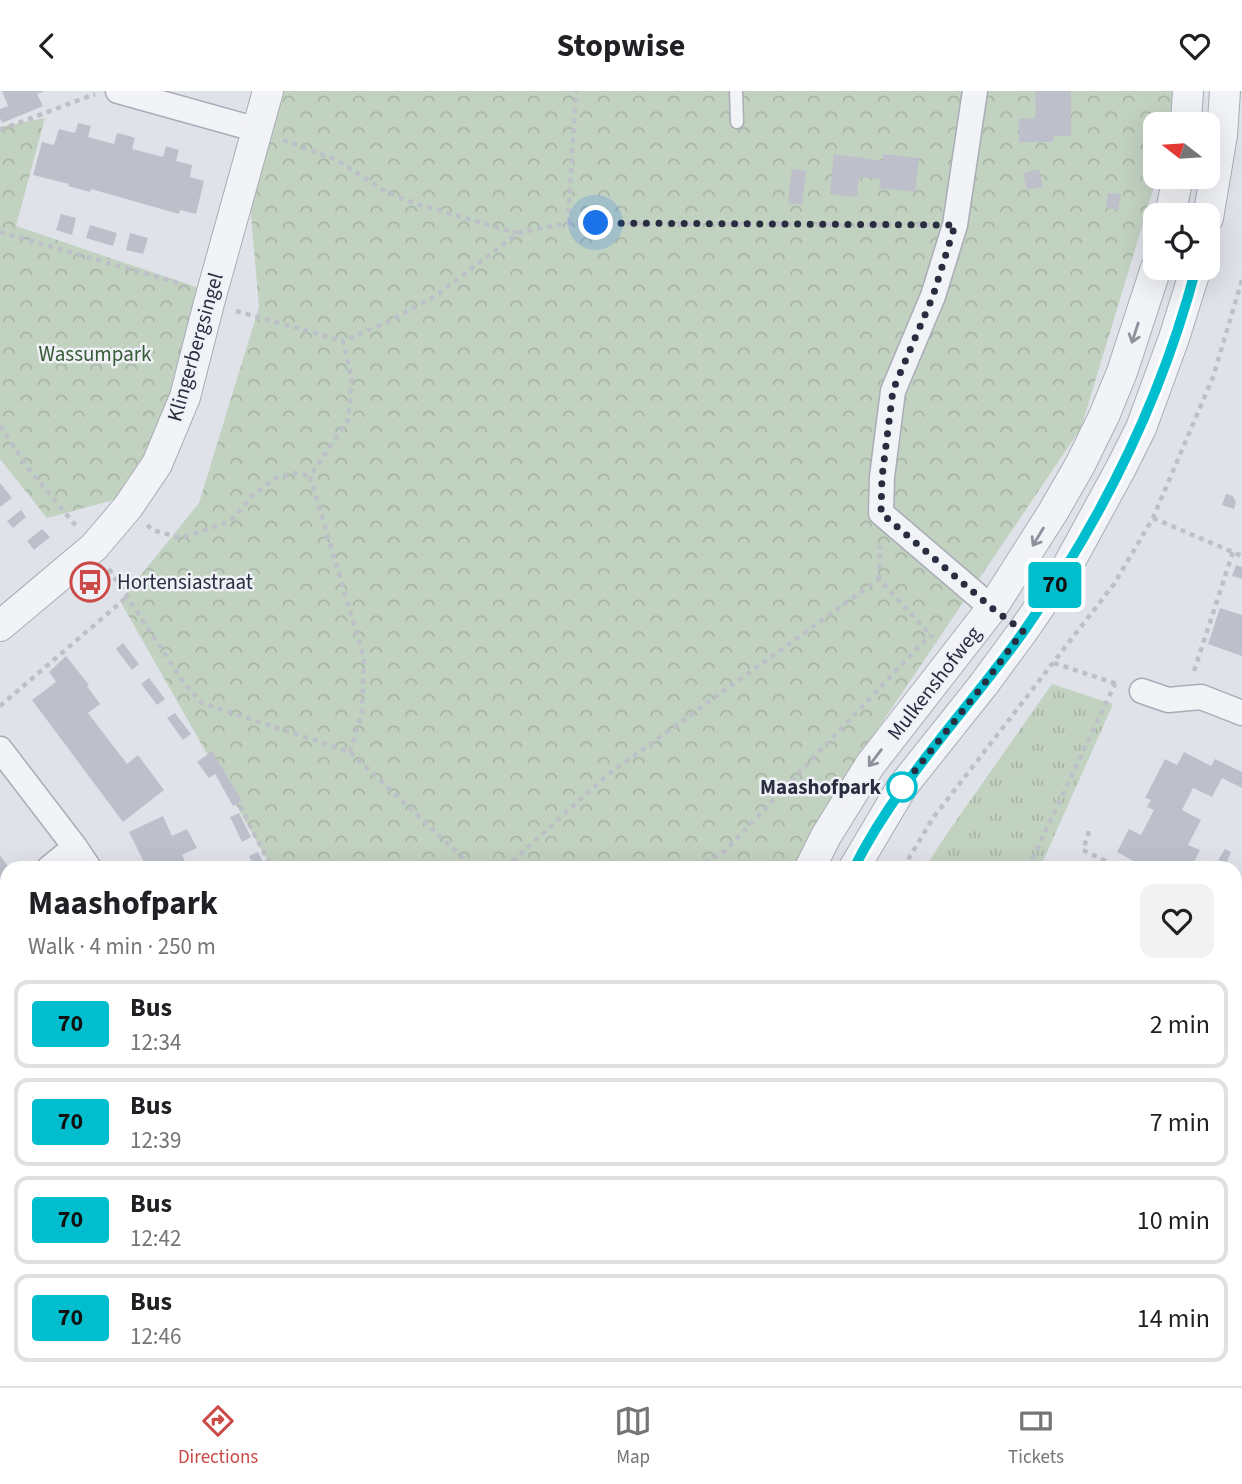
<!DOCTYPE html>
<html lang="en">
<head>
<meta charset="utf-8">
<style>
	body { margin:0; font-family:"Source Sans 3",sans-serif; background:#f2f2f2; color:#202124; height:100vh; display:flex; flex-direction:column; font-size:26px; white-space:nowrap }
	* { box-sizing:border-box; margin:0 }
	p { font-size:23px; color:#757577 }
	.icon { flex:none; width:38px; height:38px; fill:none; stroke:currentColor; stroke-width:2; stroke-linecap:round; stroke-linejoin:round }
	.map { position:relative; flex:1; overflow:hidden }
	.drawer { position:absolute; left:0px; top:770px; width:1242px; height:525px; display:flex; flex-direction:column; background:#fff; border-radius:21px 21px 0 0; box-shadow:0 7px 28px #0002 }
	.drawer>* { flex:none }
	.badge { padding:0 14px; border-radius:5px; font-size:24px; line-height:46px }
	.needle { width:46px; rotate:287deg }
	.fabs { position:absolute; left:1143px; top:21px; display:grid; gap:14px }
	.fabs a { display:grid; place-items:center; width:77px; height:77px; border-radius:14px; background:#fff; box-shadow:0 7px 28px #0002; font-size:35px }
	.you { position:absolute; width:35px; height:35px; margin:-18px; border:5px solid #fff; border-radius:50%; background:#1a73e8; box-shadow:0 0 0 10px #1a73e833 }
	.map>.badge { position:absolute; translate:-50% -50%; box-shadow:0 0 0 4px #fff }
	.round { display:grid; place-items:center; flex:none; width:74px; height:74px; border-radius:14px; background:#f2f2f2 }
	.summary { display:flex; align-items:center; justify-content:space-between; height:119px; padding:0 28px }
	h1 { font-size:33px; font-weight:700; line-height:52px }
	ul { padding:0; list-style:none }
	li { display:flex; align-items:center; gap:21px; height:88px; margin:0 14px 10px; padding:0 14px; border:4px solid #e0e0e0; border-radius:14px }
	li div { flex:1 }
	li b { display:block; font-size:26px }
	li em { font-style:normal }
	li .badge { min-width:77px; font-weight:700; text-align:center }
	header { display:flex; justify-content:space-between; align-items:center; height:91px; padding:0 28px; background:#fff; font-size:32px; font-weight:700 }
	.dock { display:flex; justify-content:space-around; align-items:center; height:98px; border-top:2px solid #e0e0e0; background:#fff; font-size:19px; color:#757577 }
	.dock a { display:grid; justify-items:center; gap:4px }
	.dock .on { color:#cb4a47 }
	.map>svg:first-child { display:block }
</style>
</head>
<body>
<header><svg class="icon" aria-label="back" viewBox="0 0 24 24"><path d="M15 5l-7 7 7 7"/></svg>Stopwise<svg class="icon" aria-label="heart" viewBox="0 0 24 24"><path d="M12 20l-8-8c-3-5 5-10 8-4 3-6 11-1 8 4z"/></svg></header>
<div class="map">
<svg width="1242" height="1295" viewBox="0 0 1242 1295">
	<defs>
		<pattern id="grass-tufts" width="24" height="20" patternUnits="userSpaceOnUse" patternTransform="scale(1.75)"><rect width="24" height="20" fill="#c2d2c1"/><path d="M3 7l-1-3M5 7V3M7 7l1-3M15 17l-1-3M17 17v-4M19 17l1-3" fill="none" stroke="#a7b5a7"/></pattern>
		<pattern id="forest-firs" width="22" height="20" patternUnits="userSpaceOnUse" patternTransform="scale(1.75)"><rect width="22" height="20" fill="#c2d2c1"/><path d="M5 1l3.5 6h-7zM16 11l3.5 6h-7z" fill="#a7b5a7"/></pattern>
		<pattern id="park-crowns" width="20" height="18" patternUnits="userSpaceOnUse" patternTransform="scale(1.75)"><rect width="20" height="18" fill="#c2d2c1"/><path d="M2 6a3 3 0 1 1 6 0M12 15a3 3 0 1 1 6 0" fill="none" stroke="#a7b5a7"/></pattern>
	</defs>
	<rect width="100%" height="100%" fill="#e0e2e9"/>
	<path fill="url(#grass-tufts)" d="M1052 593 1113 613 1040 777H925L946 744Z
		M826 1288H864L869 1295H827Z"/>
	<path fill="url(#forest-firs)" d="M1242 1121V1154L1236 1160V1125Z
		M864 1288H895L899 1295H869Z"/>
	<path fill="url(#park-crowns)" d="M276 0H1174L1172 33H1155V86H1157L1081 337 854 673 796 777H272L120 510 199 412 259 216 248 90Z
		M45 27 16 135 214 202 154 398 47 427 0 368V36Z
		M630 1288H696V1295H636Z"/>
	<path fill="#bdc0cb" d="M2 0H45L37 3 43 15 2 32 0 27V18L8 15Z
		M1035 0H1071V45H1054L1053 51H1019V28L1036 27Z
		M78 32 91 35 88 46 114 53 117 42 129 45 135 47 132 58 163 66 166 55 179 59 176 70 192 74 190 86 204 90 196 123 180 119 179 123 91 98 90 101 68 95 69 93 33 84 42 51 54 54 59 38 75 42Z
		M834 63 883 70V63L919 67 915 101 879 97 880 88 859 86 857 106 830 103Z
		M792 78 806 80 802 114 788 112Z
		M1039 78 1043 96 1027 99 1023 82Z
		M1108 102 1121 103 1118 119 1106 117Z
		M61 123 76 127 72 144 56 139Z
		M90 134 117 142 113 155 86 147Z
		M130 142 148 147 143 163 126 159Z
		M0 392 12 407 0 416Z
		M1226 403 1233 405 1236 411 1234 418 1222 414Z
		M21 419 26 426 13 437 7 430Z
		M42 438 50 446 34 459 27 450Z
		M1236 474 1242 476V488L1232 485Z
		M1220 517 1242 524V565L1208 553Z
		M123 552 139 573 132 579 116 558Z
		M66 565 89 594 87 595 100 613 88 622 127 673 138 664 164 699 123 731 32 609 56 591 49 581Z
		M149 587 165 608 157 614 141 593Z
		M175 622 191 643 183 649 167 627Z
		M212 660 242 710 233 715 215 683 209 687 197 671Z
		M1184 661 1211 675 1215 668 1242 681V697L1222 687 1212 706 1193 697 1182 719 1201 729 1188 754 1200 759 1191 777H1176L1164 771 1161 777H1141L1143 775 1117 761 1129 738 1141 744 1154 719 1147 716 1151 709 1145 707 1165 668 1177 674Z
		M239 722 251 746 242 751 230 726Z
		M163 725 172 745 187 738 197 757 182 764 188 777H147L129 741Z
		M1225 758 1231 761 1226 773 1218 769Z
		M258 761 264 773 265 777H255L249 765Z
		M0 764 9 777H7V788L0 793Z
		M1239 864 1242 865V951L1236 947V933H1237L1241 924 1236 921V871Z
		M1236 1007 1242 1011V1026L1241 1025 1236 1033Z
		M1236 1034 1242 1038V1060L1238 1068 1242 1070V1115L1236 1111Z
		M7 1110V1158L0 1160V1111Z
		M0 1249 7 1277V1288H9L11 1295H0Z
		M1242 1275V1295H1241L1236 1284V1279Z
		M97 1288H135L137 1295H98Z
		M177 1288H187L188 1295H179Z
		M193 1288H203L204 1295H195Z
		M226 1288H284V1290L269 1295H229Z
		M911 1288H935L923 1295H915Z
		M953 1288H999L1004 1295H958Z"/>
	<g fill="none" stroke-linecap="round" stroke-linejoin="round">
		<g stroke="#a9acb6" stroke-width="15">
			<path id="service" d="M736 0 737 31"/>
		</g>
		<g stroke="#a9acb6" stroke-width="27">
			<path id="minor" d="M118 0 258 39
				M975 0 955 134 933 205 893 300 882 386 881 422 992 517
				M1142 600 1168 609 1201 606 1242 622
				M0 658 75 756 89 777
				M49 777 75 756
				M0 817 7 811
				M1236 985 1242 987
				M1236 1175 1242 1170
				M0 1201 7 1199
				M57 1288 58 1295
				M349 1288 351 1295
				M429 1288 434 1295
				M1165 1295 1166 1288"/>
		</g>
		<g stroke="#a9acb6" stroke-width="32">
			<path id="tertiary" d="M1186 33 1188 0
				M1170 124 1178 86
				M1208 127 1222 44 1225 0
				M0 535 94 456 128 416 157 373 185 306 209 212 268 0
				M810 777 826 745 870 674 992 517 1053 421 1080 374 1104 325 1122 281 1156 177
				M854 777 902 696 984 593 1023 540 1067 476 1121 377 1141 337 1174 247 1196 177
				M724 1288 725 1295
				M765 1288 766 1295"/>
		</g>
		<path stroke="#bec0c7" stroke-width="4.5" stroke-dasharray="5 5" stroke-linecap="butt" d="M0 39 95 3
			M283 49 337 69 386 101 417 113 517 142
			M568 132 576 0
			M0 141 175 191 184 197
			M236 220 343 250
			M0 335 28 377 76 435
			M1153 427 1242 465
			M147 434 153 439 181 447 231 430 253 404 275 387 296 382 310 385
			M109 478 184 592 202 612 350 661 474 777
			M879 488 880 454
			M1054 572 1117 593
			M1194 580 1233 461
			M0 615 127 506
			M350 661 362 621 364 567 310 385 348 329 352 290 343 250 385 232 437 204 518 142 568 132 930 134
			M240 715 272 777
			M1089 740 1083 759 1120 777
			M505 777 606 685 879 488 933 547
			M696 777 725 760 930 544
			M903 777 933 727 1114 493 1153 427 1213 286 1242 189
			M1028 777 1115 593
			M1236 818 1242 820
			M0 922 7 936
			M0 1076 7 1075
			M193 1288 194 1295
			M621 1288 628 1295
			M807 1288 808 1295
			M861 1288 862 1295
			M542 1295 550 1288"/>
		<use href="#service" stroke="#f2f3f7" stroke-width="12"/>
		<use href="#minor" stroke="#f2f3f7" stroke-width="24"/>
		<use href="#tertiary" stroke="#f2f3f7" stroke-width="30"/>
	</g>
	<defs><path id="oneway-shaft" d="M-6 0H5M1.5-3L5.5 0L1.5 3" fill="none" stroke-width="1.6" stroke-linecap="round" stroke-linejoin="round" transform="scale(1.75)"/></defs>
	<g stroke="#8e909c">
		<use href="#oneway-shaft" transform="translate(1135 242) rotate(108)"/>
		<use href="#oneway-shaft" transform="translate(1038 446) rotate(121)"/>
		<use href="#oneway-shaft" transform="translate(875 667) rotate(127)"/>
	</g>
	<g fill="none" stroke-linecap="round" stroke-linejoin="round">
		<g stroke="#fff" stroke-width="16">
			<path id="line" d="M854 777C898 689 968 619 1024 540 1101 430 1162 307 1196 177"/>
		</g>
		<use href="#line" stroke="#00becd" stroke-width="10"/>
		<path stroke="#292d40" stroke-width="7" stroke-dasharray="0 12.6" d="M596 132 955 134 933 205 893 299 882 386 881 422 992 517 1023 540 984 593 902 696"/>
	</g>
	<defs>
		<g id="bus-ring" transform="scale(2.0125)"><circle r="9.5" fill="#eff1f6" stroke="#cb4a47" stroke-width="1.5"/><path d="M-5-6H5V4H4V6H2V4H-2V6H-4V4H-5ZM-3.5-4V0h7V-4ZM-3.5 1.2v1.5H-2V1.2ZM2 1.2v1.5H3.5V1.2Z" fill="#cb4a47"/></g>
	</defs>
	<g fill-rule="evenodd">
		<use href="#bus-ring" x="90" y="491"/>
	</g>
	<circle fill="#fff" stroke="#00becd" stroke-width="3.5" cx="902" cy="696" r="14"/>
	<g text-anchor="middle" stroke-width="5" stroke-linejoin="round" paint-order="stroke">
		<g font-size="21" fill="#292d40" stroke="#eff1f6">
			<text transform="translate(195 256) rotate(-74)" y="7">Klingerbergsingel</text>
			<text transform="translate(934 592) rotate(-52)" y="7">Mulkenshofweg</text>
		</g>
		<g font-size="21" fill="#375b36" stroke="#eff1f6">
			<text x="95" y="270">Wassumpark</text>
		</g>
		<g font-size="21" fill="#292d40" stroke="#eff1f6" text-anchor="start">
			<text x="117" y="498">Hortensiastraat</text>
		</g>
		<g font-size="21" font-weight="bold" fill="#292d40" stroke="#eff1f6" text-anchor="end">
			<text x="881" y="703">Maashofpark</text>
		</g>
	</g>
</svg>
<div class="fabs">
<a><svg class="needle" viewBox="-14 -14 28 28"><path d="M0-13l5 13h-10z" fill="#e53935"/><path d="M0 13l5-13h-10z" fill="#757577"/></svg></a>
<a><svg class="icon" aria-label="locate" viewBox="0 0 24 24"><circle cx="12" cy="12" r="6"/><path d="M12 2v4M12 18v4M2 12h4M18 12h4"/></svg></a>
</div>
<div class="you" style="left:596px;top:132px"></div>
<b class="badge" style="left:1055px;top:494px;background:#00becd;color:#111">70</b>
<section class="drawer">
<div class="summary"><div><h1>Maashofpark</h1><p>Walk · 4 min · 250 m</p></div><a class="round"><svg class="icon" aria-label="heart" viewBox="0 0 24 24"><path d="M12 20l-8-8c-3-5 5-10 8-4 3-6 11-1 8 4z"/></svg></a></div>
<ul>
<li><span class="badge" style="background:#00becd;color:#111">70</span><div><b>Bus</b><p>12:34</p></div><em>2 min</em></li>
<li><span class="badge" style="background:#00becd;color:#111">70</span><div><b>Bus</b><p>12:39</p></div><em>7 min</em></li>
<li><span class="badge" style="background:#00becd;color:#111">70</span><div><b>Bus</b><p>12:42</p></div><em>10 min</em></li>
<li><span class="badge" style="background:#00becd;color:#111">70</span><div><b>Bus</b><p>12:46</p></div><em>14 min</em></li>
</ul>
</section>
</div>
<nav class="dock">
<a class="on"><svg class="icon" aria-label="directions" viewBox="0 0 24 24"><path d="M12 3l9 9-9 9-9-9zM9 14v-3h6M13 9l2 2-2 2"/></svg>Directions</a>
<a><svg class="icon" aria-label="map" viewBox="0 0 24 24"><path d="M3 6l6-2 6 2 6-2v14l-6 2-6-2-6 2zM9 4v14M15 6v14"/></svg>Map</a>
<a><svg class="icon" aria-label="tickets" viewBox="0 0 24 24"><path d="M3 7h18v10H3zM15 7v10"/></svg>Tickets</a>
</nav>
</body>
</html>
